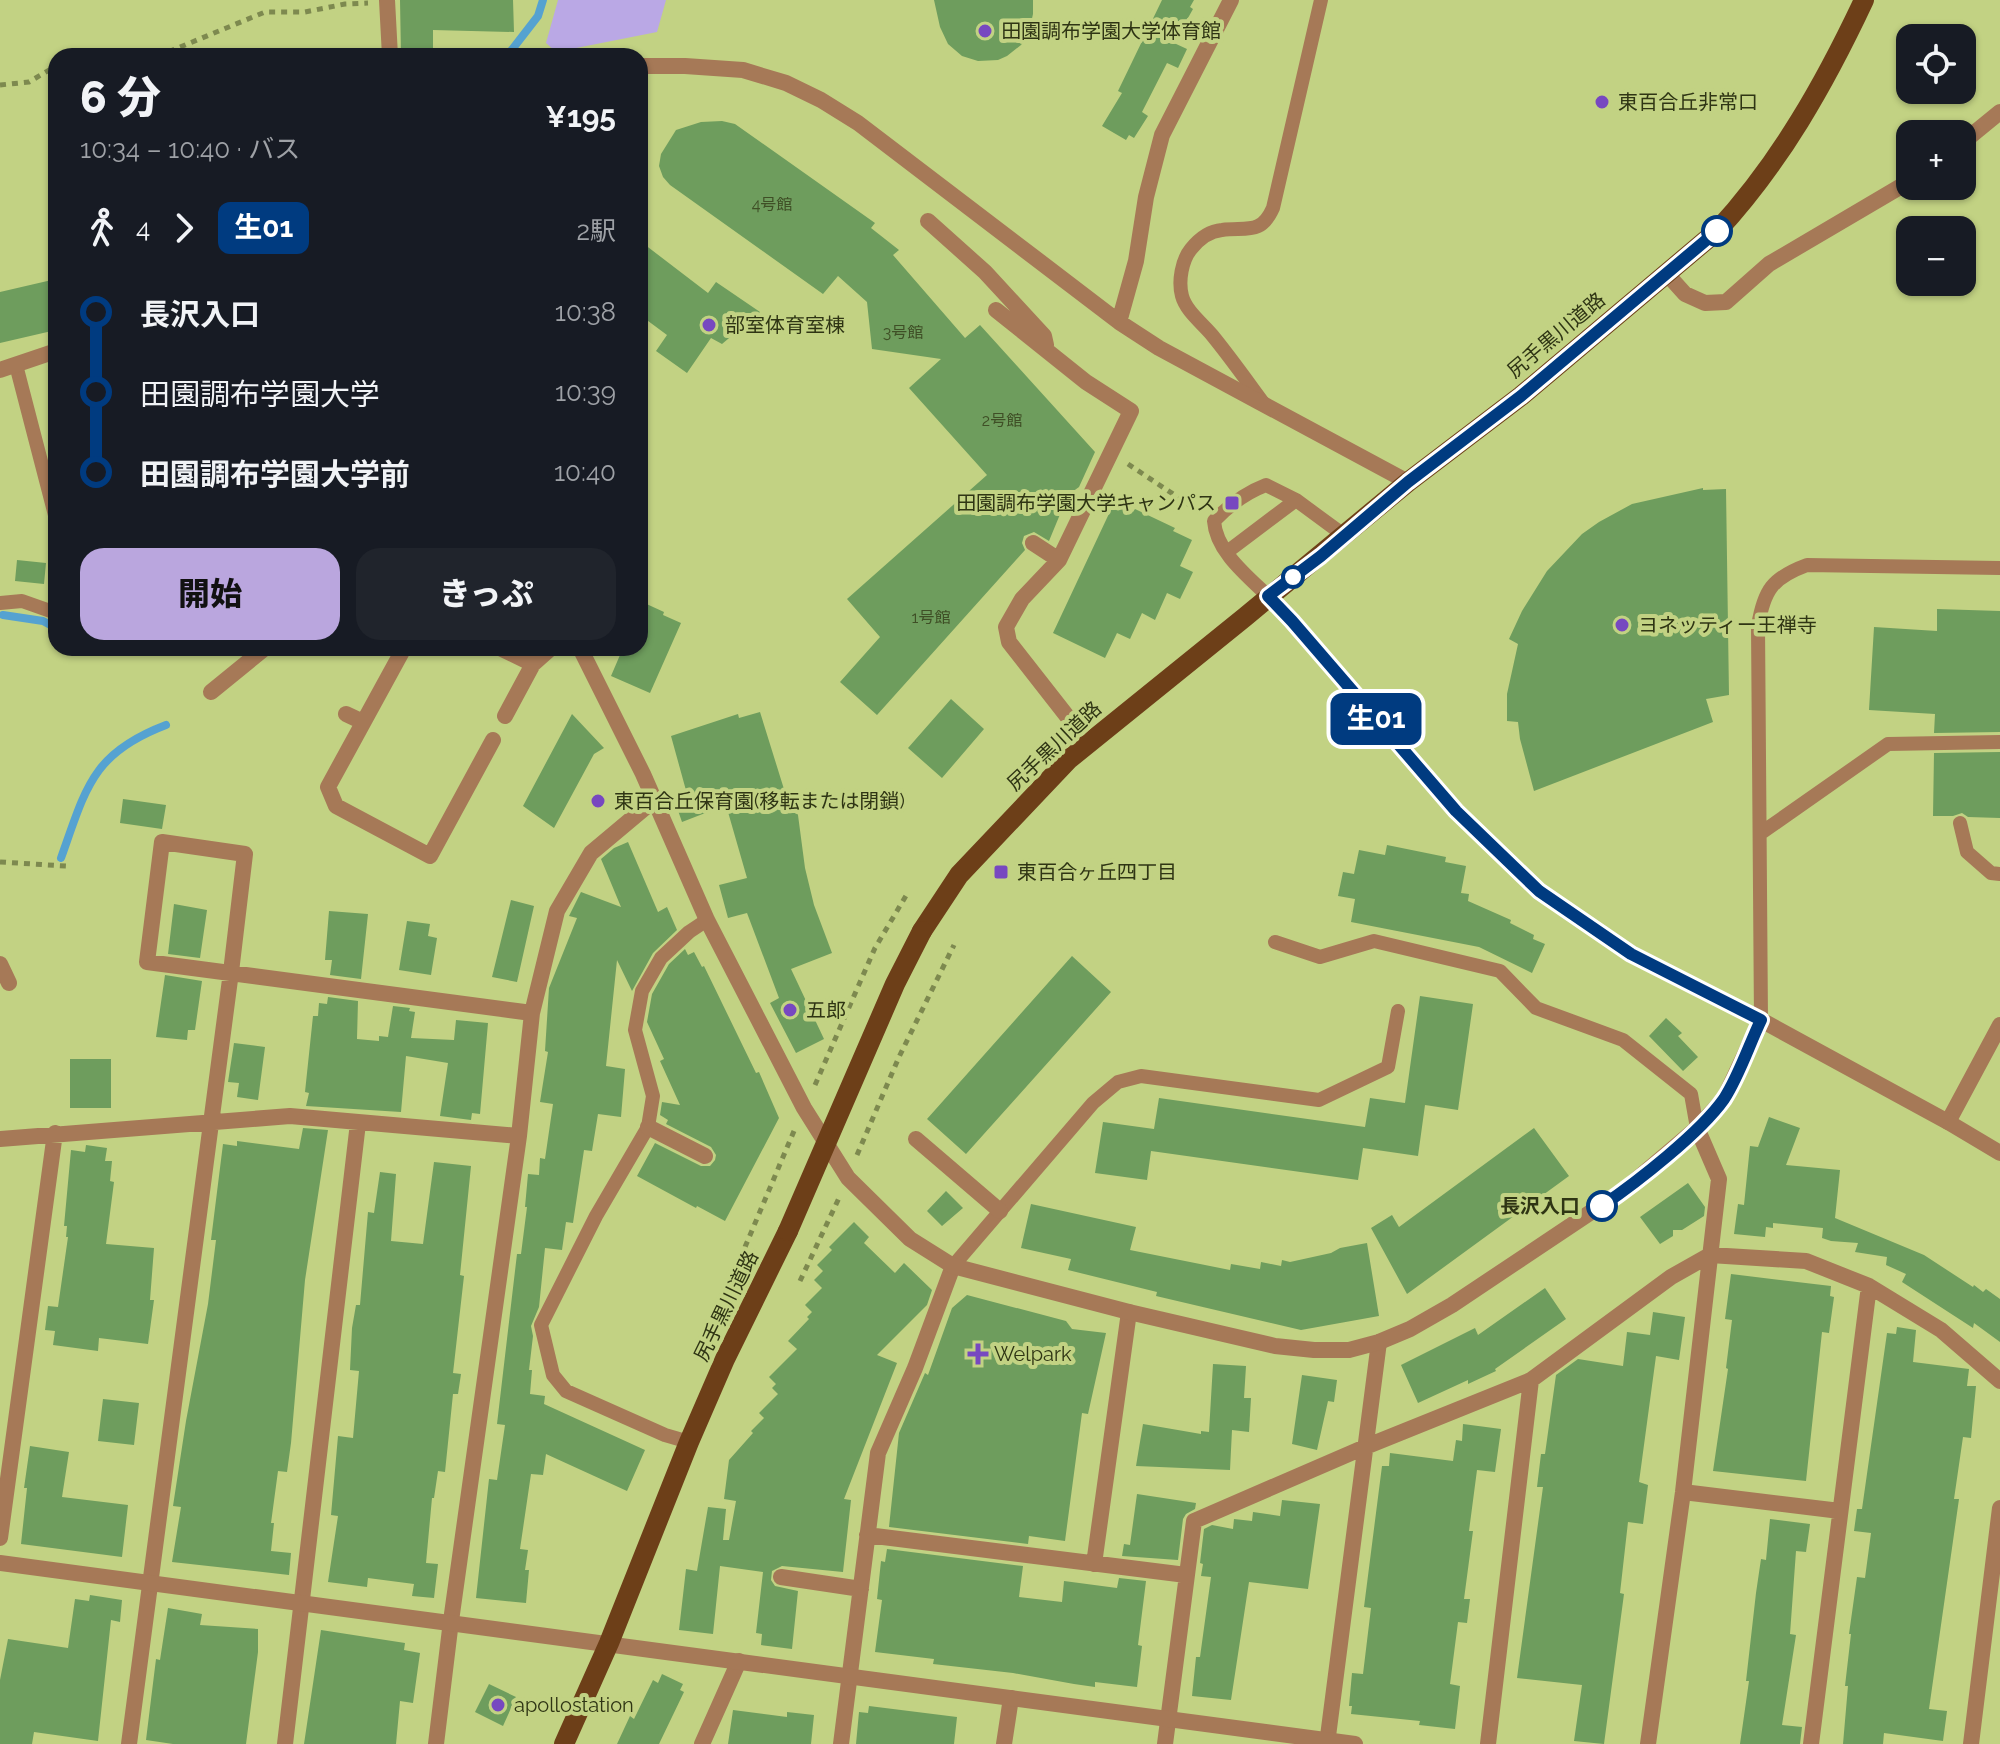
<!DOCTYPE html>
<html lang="ja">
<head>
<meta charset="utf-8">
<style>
	body { margin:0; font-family:Raleway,"Noto Sans JP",sans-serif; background:#20242c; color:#f1f3f6; height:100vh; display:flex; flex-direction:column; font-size:30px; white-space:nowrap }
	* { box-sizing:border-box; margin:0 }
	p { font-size:26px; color:#9ea1a6 }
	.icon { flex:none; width:44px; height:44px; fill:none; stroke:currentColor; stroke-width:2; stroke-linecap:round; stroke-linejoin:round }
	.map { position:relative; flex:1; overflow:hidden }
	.details { position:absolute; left:48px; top:48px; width:600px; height:608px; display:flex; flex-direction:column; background:#171b24; border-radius:24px; box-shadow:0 2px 6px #0004 }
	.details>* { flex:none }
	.badge { padding:0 16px; border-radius:12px; font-size:28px; line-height:52px }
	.fabs { position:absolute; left:1896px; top:24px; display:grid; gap:16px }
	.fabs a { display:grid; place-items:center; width:80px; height:80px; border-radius:16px; background:#171b24; box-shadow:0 2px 6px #0004; font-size:40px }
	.map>.badge { position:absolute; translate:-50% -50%; box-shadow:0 0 0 4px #fff }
	.legs { display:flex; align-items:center; gap:12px; height:88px; padding:0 32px; font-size:26px }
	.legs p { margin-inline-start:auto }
	.headline { display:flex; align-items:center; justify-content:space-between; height:136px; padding:0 32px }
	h1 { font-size:44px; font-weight:800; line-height:60px }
	.primary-button { display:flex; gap:16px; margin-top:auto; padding:16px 32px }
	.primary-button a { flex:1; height:92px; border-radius:24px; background:#baa6de; color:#111; font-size:32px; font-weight:800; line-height:92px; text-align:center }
	.primary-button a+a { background:#20242c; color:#f1f3f6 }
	ul { padding:0 32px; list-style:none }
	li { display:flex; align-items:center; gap:28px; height:80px; font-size:30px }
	li i { display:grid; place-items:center; width:12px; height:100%; margin:0 10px; background:currentColor }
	li i::after { content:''; width:20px; height:20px; margin:-10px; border:6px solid; border-radius:50%; background:#171b24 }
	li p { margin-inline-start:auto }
	li:first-child i { background:linear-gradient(#0000 50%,currentColor 0) }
	li:last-child i { background:linear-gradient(currentColor 50%,#0000 0) }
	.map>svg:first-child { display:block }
</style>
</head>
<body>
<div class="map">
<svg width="2000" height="1744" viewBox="0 0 2000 1744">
	<rect width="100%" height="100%" fill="#c2d283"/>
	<path fill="#baa8e5" d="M558 0H666L657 32 556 52 546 43Z"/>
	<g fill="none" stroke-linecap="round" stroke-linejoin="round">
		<path stroke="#55a2d1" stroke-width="8" d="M507 56 538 16 543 0
			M3 615 43 621 56 628
			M97 648H110
			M61 858C86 788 92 753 166 725"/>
	</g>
	<path fill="#6e9d5d" d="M400 0H513L514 32 433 30V56H401Z
		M934 0H1033V14L1028 36 1021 45 1007 56 998 60 978 61 962 56 948 44 940 27Z
		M1162 0H1194L1190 7 1193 9 1174 43 1187 49 1178 68 1167 63 1142 112 1148 116 1134 138 1129 135 1126 140 1102 126 1122 93 1118 91Z
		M722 121 735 124 875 223 871 228 899 250 893 255 965 338 980 325 1095 452 1079 487 1068 495 1049 541 1034 532 1024 536 1022 543 1025 550 877 715 840 682 880 637 847 599 987 475 909 388 941 359 872 349 867 302 838 276 823 294 670 185 663 177 659 166 661 154 676 130 701 122Z
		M640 241 708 293 716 282 760 312 722 344 711 338 687 373 656 351 667 335 640 315Z
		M56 279V330L0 343V292Z
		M1703 488V490L1726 489 1729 695 1706 699 1713 722 1534 791 1520 739 1518 722 1507 721V694L1518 644 1509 639 1522 611 1547 571 1582 534 1599 522 1632 504Z
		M1114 503 1133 512 1135 509 1175 528 1173 531 1192 540 1180 566 1193 572 1180 599 1167 593 1155 620 1142 613 1130 639 1117 633 1105 658 1053 633Z
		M17 560 46 563 44 584 15 581Z
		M640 601 664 612 663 615 681 623 650 693 611 676 623 648H640Z
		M1937 609 2000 611V732L1934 733 1935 714 1869 710 1874 627 1937 631Z
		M951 699 984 729 942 778 908 748Z
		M760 712 788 802 796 800 805 868 814 905 832 953 791 969 824 1039 796 1053 770 1003 779 998 747 913 728 918 719 885 747 878 726 805 682 822 674 799 687 794 671 736 738 714 739 718Z
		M572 714 604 748 594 754 554 828 523 806Z
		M2000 752V818L1968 817 1962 813 1953 816H1933L1934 753Z
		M123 799 166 805 162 829 120 823Z
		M628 842 658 912 667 907 677 930 653 953 632 991 617 960 606 1066 625 1069 621 1117 598 1114 592 1151 584 1150 573 1223 566 1222 562 1250 545 1248 539 1307 531 1326 533 1336 529 1370H532L530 1394 545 1396 544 1404 645 1450 627 1491 546 1454 543 1475 531 1474 520 1549 528 1550 525 1570H529L526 1603 476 1598 489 1479 497 1480 505 1425 497 1424 517 1254H521L527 1207H525L528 1174 539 1175 540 1158 545 1159 553 1104 540 1102 548 1052 545 1051 549 988 577 918 569 916 581 892 621 907 601 859 614 848Z
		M1387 845 1446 857 1445 862 1466 866 1461 893 1469 894 1468 901 1511 920 1510 923 1534 935 1533 939 1545 944 1532 973 1479 947 1351 922 1355 899 1338 896 1343 872 1354 874 1359 850 1385 855Z
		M511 900 534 906 517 982 492 977Z
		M174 904 207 910 200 958 168 954Z
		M329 911 368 914 361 979 330 975 332 960H325Z
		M407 921 430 924 428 936 437 938 431 975 399 970Z
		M685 949 688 955 694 952 702 967 704 966 756 1073 759 1072 779 1118 725 1221 697 1206 696 1208 637 1176 655 1143 701 1166H710L715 1160 716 1155 711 1147 666 1124 668 1120 660 1115 662 1102 680 1105 660 1061 664 1059 647 1022 652 994 669 964Z
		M1072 956 1111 992 966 1154 927 1119Z
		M165 975 202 981 195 1030H188L187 1040 156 1037Z
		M1420 996 1473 1004 1458 1110 1425 1105 1418 1156 1363 1148 1358 1180 1151 1151 1147 1180 1095 1173 1103 1122 1154 1129 1159 1098 1365 1127 1370 1098 1405 1103Z
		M328 997 358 1001 357 1039 379 1041V1036L388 1037 393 1006 410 1008 409 1011 415 1012 411 1038 454 1040 456 1020 488 1023 480 1114 472 1113 471 1120 440 1116 448 1063 406 1056 401 1112 306 1106 309 1093 305 1092 313 1016H318L319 1003 327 1004Z
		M1666 1018 1682 1033 1678 1036 1698 1057 1683 1071 1649 1036Z
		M234 1043 265 1047 258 1100 237 1097 239 1083 228 1082Z
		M70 1059H111V1108H70Z
		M1769 1117 1800 1128 1786 1165 1840 1170 1835 1218 1924 1255 1973 1287 1974 1285 1983 1292 1986 1289 2000 1299V1342L1974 1323 1973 1328 1902 1282 1906 1274 1886 1265 1887 1257 1855 1252 1858 1243 1831 1241 1822 1238 1823 1228 1773 1223V1228L1766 1227 1765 1237 1734 1234 1738 1204 1744 1205 1750 1146 1758 1147Z
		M303 1128 328 1130 305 1280 291 1443 287 1472 278 1471 271 1523H274L271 1551 291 1553 289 1575 172 1562 181 1507 173 1506 186 1421 208 1304 216 1240H211L223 1144 237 1146V1141L299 1149Z
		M1534 1128 1569 1176 1407 1294 1371 1228 1392 1215 1399 1227Z
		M86 1145 107 1148 105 1161H112L110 1181 114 1182 106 1244 154 1248 150 1300H154L148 1344 99 1338 98 1351 53 1345 55 1331 45 1330 48 1306 58 1307 68 1237H66L67 1226H64L71 1150 85 1152Z
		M434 1162 471 1166 460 1275 464 1276 453 1373 461 1374 458 1394H453L445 1472 438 1471 434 1498H432L426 1563 438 1564 434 1598 412 1596 414 1584 368 1578 367 1587 328 1582 338 1516 331 1515 338 1436 353 1438 359 1371 350 1370 352 1328 356 1305H360L368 1212 374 1213 380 1172 396 1174 391 1241 423 1244Z
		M1688 1183 1705 1207 1704 1216 1682 1230H1673V1236L1660 1244 1640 1217Z
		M946 1191 963 1208 942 1226 927 1211Z
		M1031 1204 1136 1227 1130 1250 1230 1270 1231 1264 1260 1269 1261 1262 1281 1266 1282 1260 1290 1262 1331 1253 1340 1248 1367 1243 1379 1316 1301 1330 1156 1296 1157 1292 1068 1270 1071 1259 1021 1248Z
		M854 1222 869 1237 864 1243 895 1273 904 1263 932 1290 927 1305 877 1355 897 1363 844 1499 851 1500 843 1572 782 1566 772 1571 771 1580 775 1586 798 1591 792 1649 761 1645 762 1634 756 1633 763 1572 720 1566 713 1634 679 1630 686 1569 697 1571 708 1507 726 1509 723 1540H729L736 1501 724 1499 729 1460 753 1433 751 1431 764 1418 759 1413 778 1394 772 1388 776 1384 769 1377 797 1349 788 1341 809 1319 807 1317 812 1312 805 1305 822 1288 814 1280 823 1271 817 1265 832 1250 829 1247Z
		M1731 1274 1831 1286 1830 1296 1834 1297 1829 1333 1822 1332 1806 1481 1713 1471 1728 1369 1726 1368 1732 1320 1725 1319Z
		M1545 1288 1566 1319 1495 1369 1496 1371 1468 1384V1380L1418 1403 1401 1365 1475 1328 1478 1335Z
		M967 1295 1066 1321 1072 1329 1106 1333 1088 1414 1082 1413 1065 1541 1029 1536 1028 1544 889 1527 899 1433 925 1373 928 1375 952 1308Z
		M1653 1312 1685 1317 1679 1360 1656 1356 1639 1482 1648 1485 1643 1524 1628 1522 1620 1593 1624 1594 1604 1744 1574 1741 1582 1685 1517 1678 1543 1487H1537L1541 1454H1545L1556 1375 1578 1359 1623 1366 1627 1332 1650 1335Z
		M1897 1327 1916 1330 1913 1362 1969 1369 1967 1386H1976L1971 1438 1963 1437 1954 1499H1959L1929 1709 1947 1711 1943 1741 1884 1733 1883 1744H1843L1848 1686H1845L1851 1634H1849L1857 1577 1865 1578 1871 1533 1854 1531 1857 1509H1862L1887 1333 1896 1334Z
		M1213 1364 1246 1366 1244 1398H1251L1249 1432 1232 1430 1230 1470 1136 1466 1143 1424 1201 1434V1431L1209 1432Z
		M1302 1375 1337 1380 1334 1402 1328 1401 1317 1450 1292 1444Z
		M103 1399 139 1403 134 1445 98 1441Z
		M1463 1424 1501 1429 1495 1472 1477 1470 1469 1531H1473L1464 1599H1470L1467 1623 1458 1622 1450 1684 1460 1686 1455 1729 1419 1725 1420 1721 1351 1714 1352 1706H1349L1352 1673 1363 1674 1371 1608 1364 1607 1382 1466H1389L1390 1453 1453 1461 1456 1440 1462 1441Z
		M30 1446 69 1452 62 1497 128 1505 122 1557 21 1544 27 1488H24Z
		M1137 1494 1196 1503 1195 1509 1186 1514 1183 1519 1178 1560 1122 1556 1124 1544 1130 1545Z
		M1282 1500 1320 1504 1308 1589 1249 1582 1231 1700 1192 1696 1196 1657H1200L1211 1577 1201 1576 1203 1564 1200 1563 1204 1529 1212 1525 1233 1529 1234 1519 1252 1521 1253 1512 1280 1516Z
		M1770 1519 1810 1524 1806 1552 1796 1551 1790 1634 1796 1635 1782 1725 1802 1727 1800 1744H1740L1749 1681H1746L1756 1593 1761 1559 1766 1560Z
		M887 1549 1023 1566 1019 1597 1062 1602 1064 1581 1117 1588 1119 1578 1146 1581 1138 1645 1142 1646 1137 1687 1095 1682V1687L1074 1684 1013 1673 933 1664 934 1659 875 1652 882 1600 877 1599 881 1561 885 1562Z
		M90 1595 122 1600 120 1622 111 1620 98 1741 34 1732 32 1744H0V1680L8 1639 68 1648 75 1599 89 1601Z
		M168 1608 202 1614 200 1625 258 1629V1652L246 1744H173L146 1740 156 1659 160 1660Z
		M321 1630 405 1643 404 1650 420 1653 413 1703 400 1701 396 1744H304Z
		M662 1674 683 1684 680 1690 684 1692 659 1744H617L630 1716 634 1719 653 1680 658 1683Z
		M489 1684 516 1697 503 1726 475 1712Z
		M869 1706 957 1717 954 1744H856L859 1712 868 1713Z
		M733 1710 787 1717V1712L814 1715 811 1744H728Z"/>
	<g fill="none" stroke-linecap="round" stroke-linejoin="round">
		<path stroke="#7d894f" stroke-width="5" stroke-dasharray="6 6" stroke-linecap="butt" d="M62 56 70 52H168L265 12H305L345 4 368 3
			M0 85 29 82 56 66
			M1128 464 1200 512
			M0 862 66 866
			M815 1085 875 948 907 894
			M857 1155 899 1057 954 945
			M745 1247 794 1131
			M800 1281 839 1198"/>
		<path stroke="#a67957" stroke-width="14" d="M16 365 56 519
			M1264 404C1247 381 1230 357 1212 335 1202 323 1186 311 1182 296 1178 281 1182 260 1191 249 1199 239 1210 231 1222 230 1247 227 1261 235 1273 208L1321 0
			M1227 552 1296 500
			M1268 596C1246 575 1216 551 1214 521 1230 504 1245 493 1266 485L1296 500 1345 536
			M0 603 22 601 56 613
			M1960 823 1967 852 1991 873 2000 874
			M1761 833 1888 744 2000 742
			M1275 942 1320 957 1374 941 1500 971 1536 1008 1623 1040 1691 1094 1697 1128
			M1761 1020 1758 626C1764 590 1772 578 1807 565L2000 568
			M953 1266 1093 1103 1118 1082 1141 1076 1319 1100 1388 1067 1398 1011
			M689 1442 665 1435 566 1391 553 1375 541 1325 596 1216 648 1127 653 1096 635 1030 642 991 661 958 689 932 707 920"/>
		<path stroke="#a67957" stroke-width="16" d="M640 66H685L743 70 786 83 821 100 858 123 1119 322 1159 348 1408 482
			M1962 143 2000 112
			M928 221 985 272 1044 336 1046 345
			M1667 274 1685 294 1705 303 1726 302 1769 264 1910 181
			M996 310 1086 382 1131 411 1059 560 1022 599 1006 627 1009 642 1088 743
			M1119 322 1136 261 1146 197 1162 135 1231 0
			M0 370 56 351
			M1033 543 1059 560
			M404 648 328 787 336 806 430 856 493 740
			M500 648 533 664 551 648
			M211 692 265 648
			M346 714 363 722
			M505 716 533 664
			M0 964 9 983
			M1948 1122 2000 1025
			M648 1127 705 1156
			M0 1139 290 1116 519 1136
			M916 1139 1000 1211
			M1683 1492 1840 1511
			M867 1535 1186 1575
			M0 1538 55 1133
			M1094 1564 1129 1312
			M781 1577 861 1589
			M129 1744 231 972 245 854 162 842 147 962 532 1013
			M285 1744 358 1123
			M436 1744 451 1621 519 1136 532 1013 557 911 591 853 653 801
			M702 1744 739 1661
			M841 1744 878 1453 915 1368 953 1266
			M1004 1744 1011 1698
			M1165 1744 1194 1521 1365 1447 1531 1380 1671 1277 1710 1255 1806 1261 1869 1286 1941 1330 2000 1381
			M1327 1744 1379 1342
			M1488 1744 1531 1380
			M1648 1744 1683 1492 1719 1179 1697 1128
			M1811 1744 1869 1286
			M1971 1744 2000 1508"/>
		<path stroke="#a67957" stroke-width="16" d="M387 0 390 56
			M1268 596 1292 621 1456 811 1539 891 1631 954 1761 1020 1948 1122 2000 1153
			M580 648 643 774 707 920 804 1108 848 1178 910 1239 953 1266 1129 1312 1275 1346 1314 1350H1349L1379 1342 1410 1329 1452 1305 1624 1190 1697 1128 1724 1099 1761 1020
			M0 1563 1355 1744"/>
		<path stroke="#6d3f18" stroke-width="20" d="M922 931 959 875 1068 760 1245 617 1408 482 1521 396 1717 231C1780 163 1825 83 1864 0
			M564 1744 609 1643 689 1442 725 1359 788 1231"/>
		<path stroke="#6d3f18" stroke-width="20" d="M788 1231 895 984 922 931"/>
	</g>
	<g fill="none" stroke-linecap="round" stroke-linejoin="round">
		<g stroke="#fff" stroke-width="18">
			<path id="line-1" d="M1602 1206C1637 1182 1700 1133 1724 1099 1739 1076 1749 1045 1761 1020L1631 954 1539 891 1456 811 1292 621 1268 596 1321 556 1408 482 1521 396 1717 231"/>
		</g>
		<use href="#line-1" stroke="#003b80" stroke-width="12"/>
	</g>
	<g fill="#7748c0" stroke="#c2d283" stroke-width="3">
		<circle cx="985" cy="31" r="8"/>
		<circle cx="1602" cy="102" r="8"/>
		<circle cx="709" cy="325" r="8"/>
		<rect x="1224" y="495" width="16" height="16" rx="4"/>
		<circle cx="1622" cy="625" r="8"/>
		<circle cx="598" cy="801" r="8"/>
		<rect x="993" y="864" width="16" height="16" rx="4"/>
		<circle cx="790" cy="1010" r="8"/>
		<path d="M974 1342h8v8h8v8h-8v8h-8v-8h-8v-8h8z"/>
		<circle cx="498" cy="1705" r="8"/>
	</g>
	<g fill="#fff" stroke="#003b80" stroke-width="4">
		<circle cx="1717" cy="231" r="14"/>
		<circle cx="1293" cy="577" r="10"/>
		<circle cx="1602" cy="1206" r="14"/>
	</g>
	<g text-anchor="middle" stroke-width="8" stroke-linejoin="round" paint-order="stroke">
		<g font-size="16" fill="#3f4f26">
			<text x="772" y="210">4号館</text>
			<text x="903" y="338">3号館</text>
			<text x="1002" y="426">2号館</text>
			<text x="931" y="623">1号館</text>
		</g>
		<g font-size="20" fill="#2f3514" stroke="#c2d283" text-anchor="start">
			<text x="1001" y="38">田園調布学園大学体育館</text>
			<text x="1618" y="109">東百合丘非常口</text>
			<text x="725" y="332">部室体育室棟</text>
			<text x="1216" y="510" text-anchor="end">田園調布学園大学キャンパス</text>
			<text x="1638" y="632">ヨネッティー王禅寺</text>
			<text x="614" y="808">東百合丘保育園(移転または閉鎖)</text>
			<text x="1017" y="879">東百合ヶ丘四丁目</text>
			<text x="806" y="1017">五郎</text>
			<text x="994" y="1361">Welpark</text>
			<text x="514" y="1712">apollostation</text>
		</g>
		<g font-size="20" fill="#2f3514" stroke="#c2d283">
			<text transform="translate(1556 335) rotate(-40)" y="7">尻手黒川道路</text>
			<text transform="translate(1054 746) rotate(-43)" y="7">尻手黒川道路</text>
			<text transform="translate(726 1306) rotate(-64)" y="7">尻手黒川道路</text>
		</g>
		<g font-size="20" font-weight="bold" fill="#2f3514" stroke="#c2d283" text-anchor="end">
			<text x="1580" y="1213">長沢入口</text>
		</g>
	</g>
</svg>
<div class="fabs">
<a><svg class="icon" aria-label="locate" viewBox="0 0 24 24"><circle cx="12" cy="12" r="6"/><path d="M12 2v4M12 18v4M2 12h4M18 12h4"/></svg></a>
<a>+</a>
<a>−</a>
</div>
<b class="badge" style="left:1376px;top:719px;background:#003b80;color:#fff">生01</b>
<section class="details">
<div class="headline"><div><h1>6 分</h1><p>10:34 – 10:40 · バス</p></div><b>¥195</b></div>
<div class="legs"><svg class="icon" aria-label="walk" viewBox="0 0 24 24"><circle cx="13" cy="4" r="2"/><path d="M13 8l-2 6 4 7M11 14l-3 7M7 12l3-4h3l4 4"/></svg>4<svg class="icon" aria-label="forward" viewBox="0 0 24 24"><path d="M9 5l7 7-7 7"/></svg><b class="badge" style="background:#003b80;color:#fff">生01</b><p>2駅</p></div>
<ul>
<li><i style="color:#003b80"></i><b>長沢入口</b><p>10:38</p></li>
<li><i style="color:#003b80"></i><span>田園調布学園大学</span><p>10:39</p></li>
<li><i style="color:#003b80"></i><b>田園調布学園大学前</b><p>10:40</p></li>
</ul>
<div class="primary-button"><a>開始</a><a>きっぷ</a></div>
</section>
</div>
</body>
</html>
